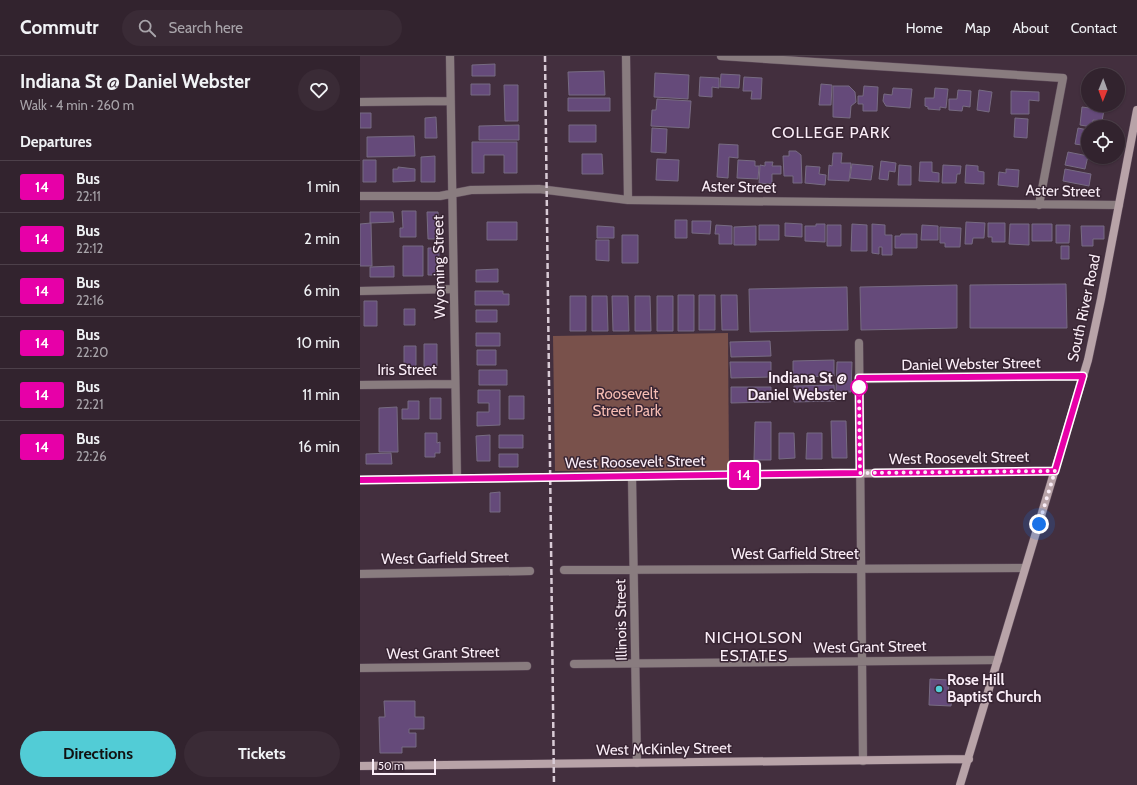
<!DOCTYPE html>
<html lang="en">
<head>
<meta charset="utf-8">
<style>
	body { margin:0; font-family:Cabin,sans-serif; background:#3a2b36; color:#f1f3f6; height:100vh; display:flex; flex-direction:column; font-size:15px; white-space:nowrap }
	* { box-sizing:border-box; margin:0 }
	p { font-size:13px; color:#a8a4aa }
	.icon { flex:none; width:22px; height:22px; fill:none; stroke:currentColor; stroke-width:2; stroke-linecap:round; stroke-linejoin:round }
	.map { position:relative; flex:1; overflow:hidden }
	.side { display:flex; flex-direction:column; background:#32232e; width:360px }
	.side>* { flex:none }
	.badge { padding:0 8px; border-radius:3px; font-size:14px; line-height:26px }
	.needle { width:26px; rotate:181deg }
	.fabs { position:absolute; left:721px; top:12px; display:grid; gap:8px }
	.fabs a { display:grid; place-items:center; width:44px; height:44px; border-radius:50%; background:#32232e; box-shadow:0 1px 3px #0004,0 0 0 1px #4d404a; font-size:20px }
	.scale { position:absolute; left:12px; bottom:10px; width:64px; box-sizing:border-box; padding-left:4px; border:2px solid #faedf7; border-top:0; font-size:11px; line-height:14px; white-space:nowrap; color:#faedf7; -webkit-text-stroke:3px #382533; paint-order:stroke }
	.you { position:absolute; width:20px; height:20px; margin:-10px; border:3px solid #fff; border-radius:50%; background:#1a73e8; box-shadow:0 0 0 6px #1a73e833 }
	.map>.badge { position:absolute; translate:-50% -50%; box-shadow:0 0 0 2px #fff }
	h2 { padding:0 20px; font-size:15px; line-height:36px }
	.round { display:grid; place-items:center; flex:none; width:42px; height:42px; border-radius:21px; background:#3a2b36 }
	.head { display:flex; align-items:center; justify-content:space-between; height:68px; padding:0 20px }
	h1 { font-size:19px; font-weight:700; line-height:30px }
	.action { display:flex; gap:8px; margin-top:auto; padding:8px 20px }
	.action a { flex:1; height:46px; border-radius:24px; background:#52ccd6; color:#111; font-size:16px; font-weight:700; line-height:46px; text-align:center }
	.action a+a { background:#3a2b36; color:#f1f3f6 }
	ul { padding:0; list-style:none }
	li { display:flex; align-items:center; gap:12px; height:52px; padding:0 20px; border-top:1px solid #4d404a }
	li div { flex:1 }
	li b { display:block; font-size:15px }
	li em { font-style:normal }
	li .badge { min-width:44px; font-weight:700; text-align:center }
	header { display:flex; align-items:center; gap:24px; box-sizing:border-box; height:56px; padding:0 20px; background:#32232e; border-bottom:1px solid #4d404a }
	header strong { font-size:19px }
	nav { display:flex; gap:22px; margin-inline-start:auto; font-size:14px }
	.search { width:280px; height:36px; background:#3a2b36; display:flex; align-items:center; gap:10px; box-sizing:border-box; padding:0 14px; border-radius:22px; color:#a8a4aa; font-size:15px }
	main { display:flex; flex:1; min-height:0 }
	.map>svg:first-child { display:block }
</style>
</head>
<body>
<header>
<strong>Commutr</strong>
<div class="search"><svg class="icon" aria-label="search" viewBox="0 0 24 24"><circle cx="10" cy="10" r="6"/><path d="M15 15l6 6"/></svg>Search here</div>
<nav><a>Home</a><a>Map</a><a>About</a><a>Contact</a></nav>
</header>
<main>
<section class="side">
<div class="head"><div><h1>Indiana St @ Daniel Webster</h1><p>Walk · 4 min · 260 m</p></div><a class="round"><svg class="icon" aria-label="heart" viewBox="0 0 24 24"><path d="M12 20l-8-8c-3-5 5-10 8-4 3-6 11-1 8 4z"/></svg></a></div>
<h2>Departures</h2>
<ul>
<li><span class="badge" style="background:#e700a8;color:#fff">14</span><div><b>Bus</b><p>22:11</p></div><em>1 min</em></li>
<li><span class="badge" style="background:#e700a8;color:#fff">14</span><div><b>Bus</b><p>22:12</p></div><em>2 min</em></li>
<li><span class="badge" style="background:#e700a8;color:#fff">14</span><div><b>Bus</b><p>22:16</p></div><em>6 min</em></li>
<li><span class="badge" style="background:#e700a8;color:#fff">14</span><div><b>Bus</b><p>22:20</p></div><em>10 min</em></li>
<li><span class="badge" style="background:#e700a8;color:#fff">14</span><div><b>Bus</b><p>22:21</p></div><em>11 min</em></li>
<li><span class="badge" style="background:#e700a8;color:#fff">14</span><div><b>Bus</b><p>22:26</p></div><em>16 min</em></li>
</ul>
<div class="action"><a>Directions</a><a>Tickets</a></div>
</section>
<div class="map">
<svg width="777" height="729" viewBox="0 0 777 729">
	<rect width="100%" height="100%" fill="#432f3e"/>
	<path fill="#79514b" d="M368 277 369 414 195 415 193 280Z"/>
	<path fill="#654a7a" stroke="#776b82" d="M135 8V20H112V9Z
		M244 15 245 39H209L208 16Z
		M295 17 329 19 328 43 294 41Z
		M361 18 380 19 379 32 360 31Z
		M340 21 359 22V32L352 31V41L339 40Z
		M384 21 402 22 401 43H391L392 35H383Z
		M111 28H130V39H111Z
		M461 28 472 29 471 49H459Z
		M144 29H158V65H145Z
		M727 29H728V46L724 45Z
		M473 30H489L495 36 496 46 491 50 490 62 473 61Z
		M504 30 518 31 517 55H503V48H498V40H503Z
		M533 32 552 33 550 52 526 50 523 45 524 38 532 39Z
		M575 32 588 33 586 52 580 51V54L568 53V51L565 50V42H574Z
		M598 34 611 35 610 51 603 50 602 55 589 54V43H597Z
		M619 34 632 36 629 56 617 54Z
		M651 35 679 36V45L669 44V58H651Z
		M208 42H250V55H208Z
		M297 43 331 45 329 72 291 70 292 54H296Z
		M722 51 744 54 742 65 733 64 732 71 720 69Z
		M0 57H11V72H0Z
		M76 61 77 82H65V62Z
		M655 62 668 63 667 82 654 81Z
		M159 69V84H119V70Z
		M209 69H236V86H209Z
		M292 72 307 73 306 97 291 96Z
		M718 72 728 74V90L715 88Z
		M54 80 55 100 7 101V81Z
		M112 86H157V117H144V99H124V117H112Z
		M359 88 378 89V102L369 101 368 122 357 121Z
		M429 95H436L441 99 442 127H433V120H424L423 100H429Z
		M708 96 728 100 725 113 705 109Z
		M473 97H482L481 107H491L489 125 468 124 469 109 472 110Z
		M222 98H242L243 118H222Z
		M75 100V126H61V101Z
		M742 101H754L753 106 742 104Z
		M297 103 319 104 318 125 296 124Z
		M3 104H16V126H3Z
		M378 104 395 105V110H399L398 123 377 122Z
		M521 105 536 107 535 116 529 115 528 124 519 123Z
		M405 106H413L412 110H421V118H412V128L399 127 400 109 405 110Z
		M560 106H572V116L579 117V126L559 125Z
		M492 108 513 110 511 124 490 122Z
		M539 109 551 110V129H538Z
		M583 109 601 110 600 118H597L596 127H582Z
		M606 109 618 110V115L624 116V128L605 127Z
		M446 110 460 111 459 118 466 119 465 129 445 127Z
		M38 111 55 113V125L33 126V113H38Z
		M646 113 659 114 658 131 638 129 639 116 646 117Z
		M705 113 731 118 729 130 703 125Z
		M42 155H56V181H40V172H43Z
		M10 156H33L34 166 10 167Z
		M67 156H78L79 183H68Z
		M315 164H327V182H315Z
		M332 165H351L350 178 332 177Z
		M127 166H157V184H127Z
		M606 166 625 167 624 182H613L612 188H605Z
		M11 167 12 210H0V168Z
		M425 167 442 168V181L425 180Z
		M628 167H645V186H632V181H628Z
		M456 168H465V186L445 185V170H456Z
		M492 168 507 169V195H491Z
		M512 168 525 169V179H532V199H522V191H519V198L512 197Z
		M650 168H669V189L649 188Z
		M672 168H692V185H672Z
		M356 169 372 170V188H359V178H355Z
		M399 169H419V184H399Z
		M467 169H481V190H467Z
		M562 169 578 170V184H561Z
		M696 169H710L709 187H696Z
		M237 170 254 171V182H237Z
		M396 170V189H374V171Z
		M721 170H744V183H733V190H722Z
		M580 171 601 172 600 191H585V187H580Z
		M541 178H557V192H535V180H540Z
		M262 179H278V207H262Z
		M236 184H249V205L236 204Z
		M43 190H63V220H43Z
		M701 190H709V203H701Z
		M68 192H79V219H68Z
		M34 210V221H10V211Z
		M138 213V226H116V214Z
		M706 228 707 272H610V229Z
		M597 229V272L501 274 500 231Z
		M487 231 488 274 390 276 389 233Z
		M115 235H143V238H149V249H115Z
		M318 239H334V275H318Z
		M339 239H355V274H339Z
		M361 239H377L378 274H362Z
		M210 240H226V275H210Z
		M232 240H247L248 275H232Z
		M252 240H268L269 275H253Z
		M275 240H290L291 275H275Z
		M297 240H313V275H297Z
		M4 245H17V270H4Z
		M44 253H55V269H44Z
		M116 254H137V266H116Z
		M116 277H140V290H116Z
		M410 285 411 300 371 301 370 286Z
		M64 288H77V313H64Z
		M44 290H56V312H44Z
		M117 294H136V309H117Z
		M474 304V320L433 321V305Z
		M370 306H411V321L371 322Z
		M477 306H492L491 336 476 335Z
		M119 314H147V329H119Z
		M474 329 475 345 434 346V330Z
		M371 331H411V346L371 347Z
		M118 334H140V369L117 370V356H129V347H118Z
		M149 340H164V363H149Z
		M70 342H81V363H70Z
		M48 345H59V363H42V353H48Z
		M37 351 38 396H19V352Z
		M471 365H486L487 402H472Z
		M395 366H411V404H394Z
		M65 377H77V387L80 386V397H75V401H65Z
		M419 377H434L435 402 419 403Z
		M447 377H462V403H446Z
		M130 379V405H117L116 380Z
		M139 379H163V392H139Z
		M31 397 32 408H6V398Z
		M139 398H158V411H139Z
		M140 436V456H130V437Z
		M570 623 589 624 588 642H592L591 650 569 649Z
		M24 645H55V661H64V673H49V677H56V691H42V697H20L19 661H25Z"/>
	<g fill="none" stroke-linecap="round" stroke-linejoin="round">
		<g stroke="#604d5c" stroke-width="9">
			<path id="street" d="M90 0 97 422
				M266 0 268 144
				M361 0 703 22 679 149
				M0 46 90 45
				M0 140H80L111 134 179 133 268 144 759 149
				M0 235 93 233
				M499 287 503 705
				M499 323 723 320
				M0 329 94 328
				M272 421 277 707
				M204 514 665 512
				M0 518 170 515
				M214 608 638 604
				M0 612 167 610"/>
		</g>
		<g stroke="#604d5c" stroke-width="9">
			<path id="secondary" d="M0 424 695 415
				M0 710 609 703
				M600 729 728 304 741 243 777 54"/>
		</g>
		<use href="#street" stroke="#897c7f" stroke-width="8"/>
		<use href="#secondary" stroke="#b8a3a8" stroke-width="8"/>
		<path stroke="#d9cbd6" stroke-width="2.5" stroke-dasharray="6 3" stroke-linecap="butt" d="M185 0 194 729"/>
	</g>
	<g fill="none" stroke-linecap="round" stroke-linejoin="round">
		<g stroke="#fff" stroke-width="9">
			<path id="line" d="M0 424 500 417 499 322 723 320 695 415 515 417"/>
		</g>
		<use href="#line" stroke="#e700a8" stroke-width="6"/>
		<path stroke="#faedf7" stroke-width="4" stroke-dasharray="0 7.2" d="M499 331 500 417 695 415 679 468"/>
	</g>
	<circle fill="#fff" stroke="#e700a8" stroke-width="2" cx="499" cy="331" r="8"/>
	<circle fill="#52ccd6" stroke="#382533" stroke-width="1.5" cx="579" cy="633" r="4"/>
	<g text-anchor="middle" stroke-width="3" stroke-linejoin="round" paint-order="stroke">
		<g font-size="15" fill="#faedf7" stroke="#382533">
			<text transform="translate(379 131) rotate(1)" y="5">Aster Street</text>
			<text transform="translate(703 135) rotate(1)" y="5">Aster Street</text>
			<text transform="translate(79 211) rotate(-91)" y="5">Wyoming Street</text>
			<text transform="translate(724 252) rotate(-78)" y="5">South River Road</text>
			<text transform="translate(611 308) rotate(-1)" y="5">Daniel Webster Street</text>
			<text x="47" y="319">Iris Street</text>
			<text transform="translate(599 402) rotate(-1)" y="5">West Roosevelt Street</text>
			<text transform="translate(275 406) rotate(-1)" y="5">West Roosevelt Street</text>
			<text x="435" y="503">West Garfield Street</text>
			<text transform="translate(85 502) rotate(-1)" y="5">West Garfield Street</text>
			<text transform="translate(261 564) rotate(-91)" y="5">Illinois Street</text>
			<text transform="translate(510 591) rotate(-1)" y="5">West Grant Street</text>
			<text transform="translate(83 597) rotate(-1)" y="5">West Grant Street</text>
			<text transform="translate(304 693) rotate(-1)" y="5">West McKinley Street</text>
		</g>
		<g font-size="15" font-weight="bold" fill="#faedf7" stroke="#382533" text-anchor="end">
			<text x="487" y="327">Indiana St @<tspan x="487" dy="17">Daniel Webster</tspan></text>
		</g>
		<g font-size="15" fill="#f4bbb2" stroke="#382533">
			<text x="267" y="343">Roosevelt<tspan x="267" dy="17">Street Park</tspan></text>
		</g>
		<g font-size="15" font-weight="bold" fill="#faedf7" stroke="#382533" text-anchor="start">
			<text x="587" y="629">Rose Hill<tspan x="587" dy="17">Baptist Church</tspan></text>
		</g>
		<g font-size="16" letter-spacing="1" fill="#faedf7" stroke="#382533">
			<text x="471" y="82">COLLEGE PARK</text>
			<text x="394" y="587">NICHOLSON<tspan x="394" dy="18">ESTATES</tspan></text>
		</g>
	</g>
</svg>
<div class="fabs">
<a><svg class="needle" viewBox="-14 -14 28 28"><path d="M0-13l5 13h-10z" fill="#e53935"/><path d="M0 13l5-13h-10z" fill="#a8a4aa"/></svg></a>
<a><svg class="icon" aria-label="locate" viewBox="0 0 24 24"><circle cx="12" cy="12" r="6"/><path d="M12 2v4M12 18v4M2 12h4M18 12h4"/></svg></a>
</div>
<div class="scale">50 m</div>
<div class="you" style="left:679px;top:468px"></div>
<b class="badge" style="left:384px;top:419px;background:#e700a8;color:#fff">14</b>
</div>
</main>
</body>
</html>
